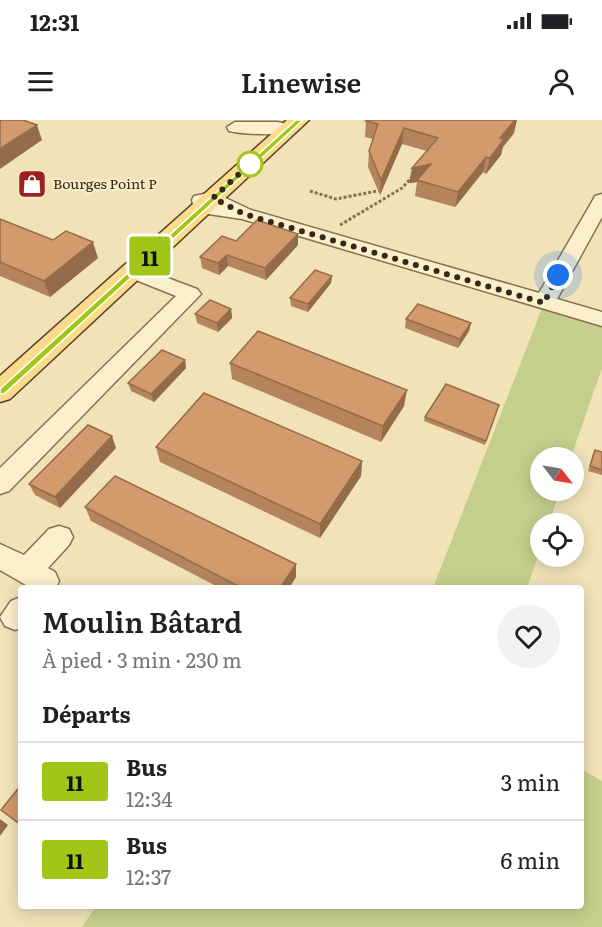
<!DOCTYPE html>
<html lang="fr">
<head>
<meta charset="utf-8">
<style>
	body { margin:0; font-family:Literata,serif; background:#f2f2f2; color:#202124; height:100vh; display:flex; flex-direction:column; font-size:22px; white-space:nowrap }
	* { box-sizing:border-box; margin:0 }
	p { font-size:20px; color:#757577 }
	.icon { flex:none; width:33px; height:33px; fill:none; stroke:currentColor; stroke-width:2; stroke-linecap:round; stroke-linejoin:round }
	.map { position:relative; flex:1; overflow:hidden }
	.drawer { position:absolute; left:18px; top:465px; width:566px; height:324px; display:flex; flex-direction:column; background:#fff; border-radius:6px; box-shadow:0 3px 15px #0003 }
	.drawer>* { flex:none }
	.badge { padding:0 12px; border-radius:4px; font-size:21px; line-height:39px }
	.needle { width:39px; rotate:121deg }
	.tools { position:absolute; left:530px; top:327px; display:grid; gap:12px }
	.tools a { display:grid; place-items:center; width:54px; height:54px; border-radius:50%; background:#fff; box-shadow:0 3px 15px #0003; font-size:30px }
	.you { position:absolute; width:30px; height:30px; margin:-15px; border:4px solid #fff; border-radius:50%; background:#1a73e8; box-shadow:0 0 0 9px #1a73e833 }
	.map>.badge { position:absolute; translate:-50% -50%; box-shadow:0 0 0 3px #fff }
	h2 { padding:0 24px; font-size:22px; line-height:54px }
	.round { display:grid; place-items:center; flex:none; width:63px; height:63px; border-radius:32px; background:#f2f2f2 }
	.head { display:flex; align-items:center; justify-content:space-between; height:102px; padding:0 24px }
	h1 { font-size:28px; font-weight:600; line-height:45px }
	ul { padding:0; list-style:none }
	li { display:flex; align-items:center; gap:18px; height:78px; padding:0 24px; border-top:2px solid #e0e0e0 }
	li div { flex:1 }
	li b { display:block; font-size:22px }
	li em { font-style:normal }
	li .badge { min-width:66px; font-weight:700; text-align:center }
	.status { display:flex; justify-content:space-between; align-items:center; height:42px; padding:0 30px; background:#fff; direction:ltr }
	.status svg { height:16px; fill:currentColor }
	header { display:flex; justify-content:space-between; align-items:center; height:78px; padding:0 24px; background:#fff; font-size:27px; font-weight:600 }
	.map>svg:first-child { display:block }
</style>
</head>
<body>
<div class="status"><b>12:31</b><svg viewBox="0 0 49 12"><path d="M0 12V9h3v3zM5 12V6h3v6zM10 12V3h3v9zM15 12V0h3v12zM26 1h20v11H26zM47 4h2v5h-2z"/></svg></div>
<header><svg class="icon" aria-label="menu" viewBox="0 0 24 24"><path d="M4 6h16M4 12h16M4 18h16"/></svg>Linewise<svg class="icon" aria-label="person" viewBox="0 0 24 24"><circle cx="12" cy="8" r="4"/><path d="M4 21q1-7 8-7t8 7"/></svg></header>
<div class="map">
<svg width="602" height="807" viewBox="0 0 602 807">
	<rect width="100%" height="100%" fill="#f1e2b8"/>
	<path fill="#c5cf8c" d="M544 183 602 199V248L571 337 540 338V370L560 371 549 403 540 404V430L527 468H433Z
		M581 649 602 661V807H82L96 786H580Z"/>
	<g fill="none" stroke-linecap="round" stroke-linejoin="round">
		<g stroke="#887152" stroke-width="3">
			<path id="minor" d="M235 2H277L295 5 297 9C291 17 241 14 229 11L227 7Z
				M213 72 251 90 539 173 593 80 595 76 602 74V97L557 179 602 192V206L242 99 195 92 192 80 194 76Z
				M133 145 197 169 201 174 9 371 0 374V348L176 176 126 156 123 151 126 146Z
				M59 406 69 409 73 417 69 425 48 448 55 452 59 461 56 468H25L26 465 0 450V424L24 435 49 409Z
				M21 477V508L15 510 5 506 0 497 11 481Z"/>
		</g>
		<g stroke="#553e28" stroke-width="3">
			<path id="major" d="M287 0H309L10 279 0 282V256Z"/>
		</g>
		<path stroke="#887152" stroke-width="3" stroke-dasharray="3 2" stroke-linecap="butt" d="M310 71 336 79 382 70
			M340 105 402 68 413 56"/>
		<use href="#minor" fill="#fcefcc" fill-rule="evenodd"/>
		<use href="#major" fill="#fadb8b" fill-rule="evenodd"/>
	</g>
	<path fill="#b5845c" d="M366 1 514 13 503 27 501 35 486 54 483 52 455 87 415 76 417 62 409 63 427 31 402 24 380 75 368 47 369 31 373 19 365 17Z
		M0 99 53 120 98 138 50 177 0 156Z
		M298 114V125L266 160 228 146 219 155 202 148 200 137 236 121Z
		M332 156 331 163 308 192 291 186 290 178Z
		M231 189 232 198 218 212 197 203 195 194Z
		M406 199 471 203 469 211 458 228 405 208Z
		M185 240 186 248 154 282 131 271 128 263Z
		M230 243 404 286 381 322 232 259Z
		M499 285 485 325 424 301 425 297Z
		M156 327 362 341 361 356 320 418 160 342Z
		M116 328 60 388 35 375 29 364Z
		M595 330 602 332V355L588 351 593 334Z
		M85 387 296 457 289 468H220L91 401Z"/>
	<path fill="#946c4b" d="M515 0H517L514 13 503 27 501 35 486 54 490 38 500 18Z
		M37 5 42 20 0 49V29Z
		M404 8 402 24 380 75 381 60Z
		M486 37 483 52 455 87 458 72Z
		M431 44 417 60V62L409 63 412 48Z
		M298 114V125L266 160 265 148Z
		M93 122 98 138 50 177 44 161Z
		M227 135 228 146 219 155 218 143Z
		M332 156 331 163 308 192V184Z
		M231 189 232 198 218 212 217 203Z
		M471 203 469 211 458 228 460 219Z
		M185 240 186 248 154 282 151 274Z
		M407 270 404 286 381 322 383 306Z
		M112 316 116 328 60 388 55 377Z
		M362 341 361 356 320 418V404Z
		M296 444V457L289 468H280Z
		M0 699 8 705 0 716Z"/>
	<path fill="#d39a6b" stroke="#946c4b" stroke-width="1.5" d="M0 0H23L37 5 0 29Z
		M369 0H515L500 18 504 19 490 38 486 37 458 72 417 60 431 44 412 48 438 18 404 8 381 60 369 31 378 4 366 1Z
		M0 99 53 120 66 111 93 122 44 161 0 142Z
		M257 100 298 114 265 148 227 135 218 143 200 137 222 116 236 121Z
		M315 150 332 156 308 184 290 178Z
		M210 180 231 189 217 203 195 194Z
		M418 184 471 203 460 219 406 199Z
		M258 211 407 270 383 306 230 243Z
		M162 230 185 240 151 274 128 263Z
		M446 264 499 285 486 321 425 297Z
		M204 273 362 341 320 404 156 327Z
		M88 305 112 316 55 377 29 364Z
		M595 330 602 332V350L590 346Z
		M115 356 296 444 280 468H242L85 387Z
		M21 665V705L1 690Z"/>
	<path fill="#a2c617" stroke="#fff" stroke-width="1.5" d="M296 0H303L4 274H0V269Z"/>
	<g fill="none" stroke-linecap="round" stroke-linejoin="round">
		<path stroke="#352819" stroke-width="6" stroke-dasharray="0 10.8" d="M250 44 252 42 213 78 244 94 544 183 558 155"/>
	</g>
	<defs>
		<g id="shop-square" transform="scale(1.5)"><rect x="-9" y="-9" width="18" height="18" rx="4" fill="#9c211e" stroke="#f8ecc8"/><path d="M-5-2.5h2.3a2.7 3.5 0 0 1 5.4 0H5L5.5 6h-11ZM-1.5-2.5h3a1.5 2.3 0 0 0-3 0Z" fill="#fff"/></g>
	</defs>
	<g fill-rule="evenodd">
		<use href="#shop-square" x="32" y="64"/>
	</g>
	<circle fill="#fff" stroke="#a2c617" stroke-width="3" cx="250" cy="44" r="12"/>
	<g text-anchor="middle" stroke-width="4.5" stroke-linejoin="round" paint-order="stroke">
		<g font-size="14" fill="#352819" stroke="#f8ecc8" text-anchor="start">
			<text x="53" y="69">Bourges Point P</text>
		</g>
	</g>
</svg>
<div class="tools">
<a><svg class="needle" viewBox="-14 -14 28 28"><path d="M0-13l5 13h-10z" fill="#e53935"/><path d="M0 13l5-13h-10z" fill="#757577"/></svg></a>
<a><svg class="icon" aria-label="locate" viewBox="0 0 24 24"><circle cx="12" cy="12" r="6"/><path d="M12 2v4M12 18v4M2 12h4M18 12h4"/></svg></a>
</div>
<div class="you" style="left:558px;top:155px"></div>
<b class="badge" style="left:150px;top:136px;background:#a2c617;color:#111">11</b>
<section class="drawer">
<div class="head"><div><h1>Moulin Bâtard</h1><p>À pied · 3 min · 230 m</p></div><a class="round"><svg class="icon" aria-label="heart" viewBox="0 0 24 24"><path d="M12 20l-8-8c-3-5 5-10 8-4 3-6 11-1 8 4z"/></svg></a></div>
<h2>Départs</h2>
<ul>
<li><span class="badge" style="background:#a2c617;color:#111">11</span><div><b>Bus</b><p>12:34</p></div><em>3 min</em></li>
<li><span class="badge" style="background:#a2c617;color:#111">11</span><div><b>Bus</b><p>12:37</p></div><em>6 min</em></li>
</ul>
</section>
</div>
</body>
</html>
